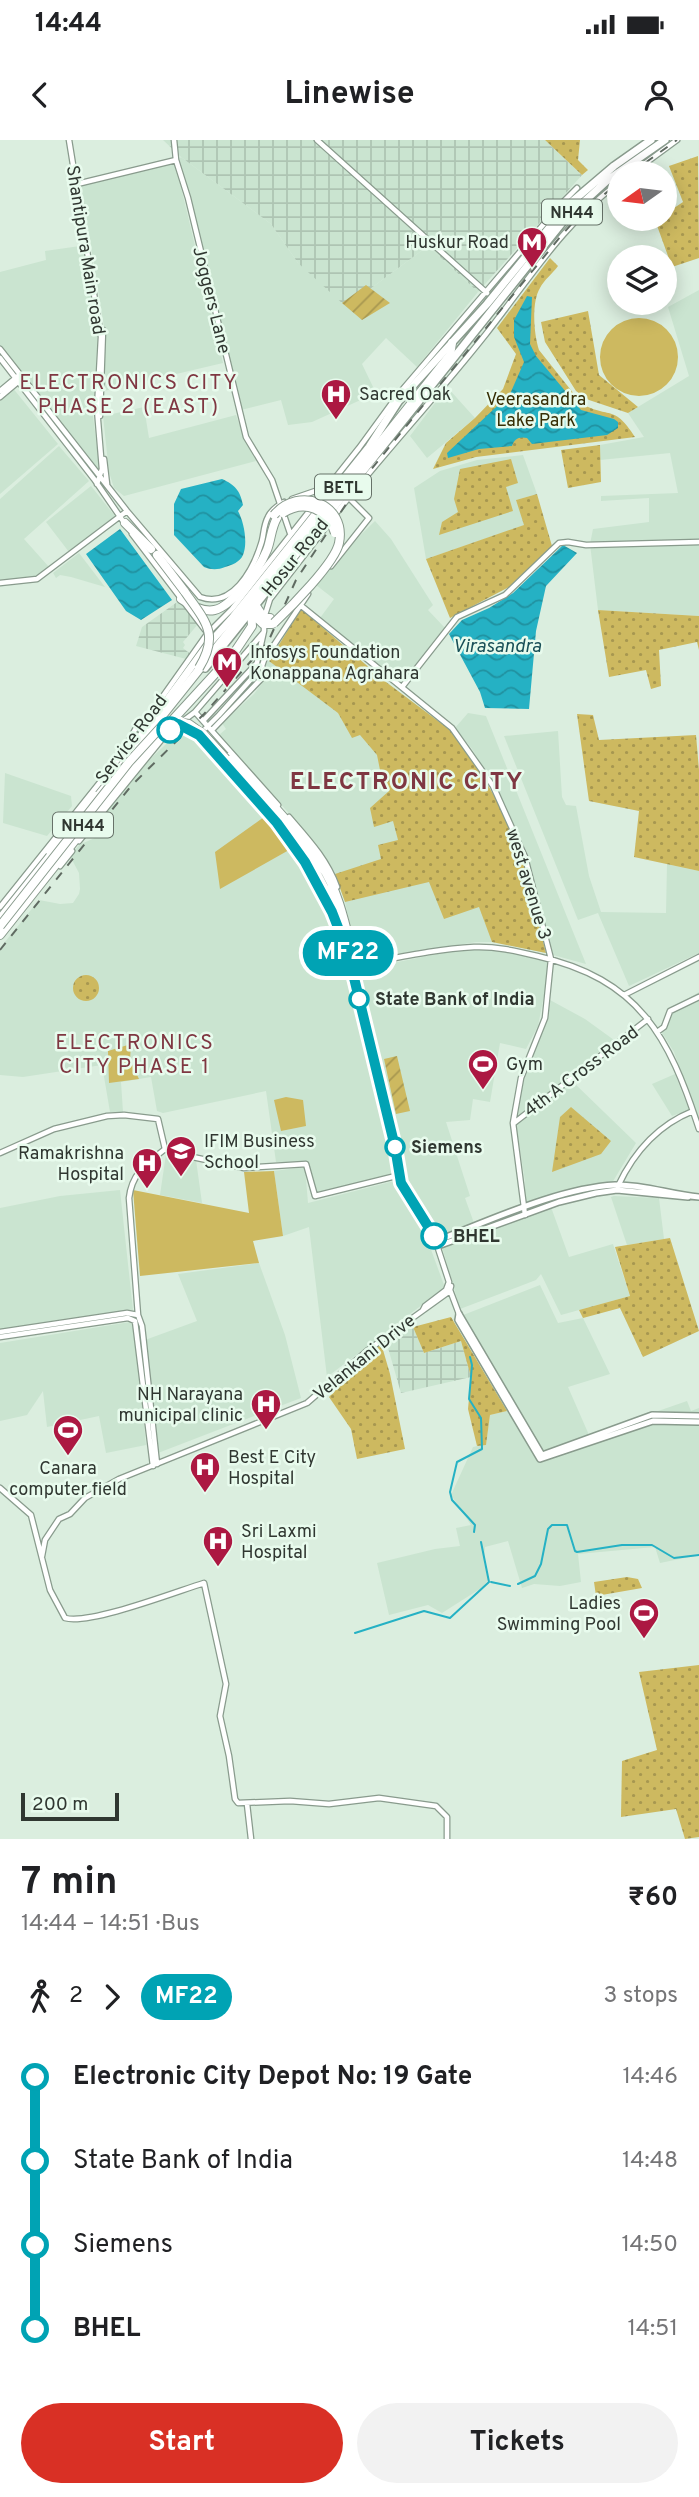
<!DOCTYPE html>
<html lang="en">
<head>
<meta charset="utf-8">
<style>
	body { margin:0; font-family:Overpass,sans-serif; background:#f2f2f2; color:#202124; height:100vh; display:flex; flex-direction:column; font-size:26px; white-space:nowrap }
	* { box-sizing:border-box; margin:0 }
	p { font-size:23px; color:#757577 }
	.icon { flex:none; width:38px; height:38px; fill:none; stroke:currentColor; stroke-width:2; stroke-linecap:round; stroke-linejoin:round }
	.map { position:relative; height:1699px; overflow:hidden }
	.sheet { display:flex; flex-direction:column; background:#fff; flex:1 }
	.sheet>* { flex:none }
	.badge { padding:0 14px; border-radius:23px; font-size:24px; line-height:46px }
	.needle { width:46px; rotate:256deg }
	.buttons { position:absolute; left:607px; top:21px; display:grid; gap:14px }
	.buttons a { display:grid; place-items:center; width:70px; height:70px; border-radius:50%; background:#fff; box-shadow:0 4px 18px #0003; font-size:35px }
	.scale { position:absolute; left:21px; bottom:18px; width:98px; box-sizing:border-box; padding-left:7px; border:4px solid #303731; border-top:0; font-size:19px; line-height:24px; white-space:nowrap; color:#303731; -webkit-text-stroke:5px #e8fbed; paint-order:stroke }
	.map>.badge { position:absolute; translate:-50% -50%; box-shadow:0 0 0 4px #fff }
	.legs { display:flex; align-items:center; gap:10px; height:77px; padding:0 21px; font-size:23px }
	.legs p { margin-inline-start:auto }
	.headline { display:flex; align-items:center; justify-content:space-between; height:119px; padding:0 21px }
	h1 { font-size:38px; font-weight:700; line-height:52px }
	.button { display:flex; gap:14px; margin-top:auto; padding:14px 21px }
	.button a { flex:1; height:80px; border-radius:42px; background:#d93025; color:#fff; font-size:28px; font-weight:700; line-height:80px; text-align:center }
	.button a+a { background:#f2f2f2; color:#202124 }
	ul { padding:0 21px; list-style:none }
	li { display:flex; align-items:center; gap:24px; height:84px; font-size:26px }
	li i { display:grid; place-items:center; width:10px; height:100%; margin:0 9px; background:currentColor }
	li i::after { content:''; width:18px; height:18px; margin:-9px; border:5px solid; border-radius:50%; background:#fff }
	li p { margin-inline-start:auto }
	li:first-child i { background:linear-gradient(#0000 50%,currentColor 0) }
	li:last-child i { background:linear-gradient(currentColor 50%,#0000 0) }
	.status { display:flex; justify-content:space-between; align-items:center; height:49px; padding:0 35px; background:#fff; direction:ltr }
	.status svg { height:19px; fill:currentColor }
	header { display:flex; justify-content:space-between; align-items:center; height:91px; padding:0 21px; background:#fff; font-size:32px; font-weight:700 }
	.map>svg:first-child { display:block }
</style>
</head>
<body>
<div class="status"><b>14:44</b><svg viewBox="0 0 49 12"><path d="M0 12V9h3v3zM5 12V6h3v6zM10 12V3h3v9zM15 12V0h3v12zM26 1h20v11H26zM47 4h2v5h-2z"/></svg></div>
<header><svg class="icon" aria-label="back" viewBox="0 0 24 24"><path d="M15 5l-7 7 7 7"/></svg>Linewise<svg class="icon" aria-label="person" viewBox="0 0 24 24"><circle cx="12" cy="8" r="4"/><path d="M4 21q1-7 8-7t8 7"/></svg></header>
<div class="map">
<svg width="699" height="1699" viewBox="0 0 699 1699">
	<defs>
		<pattern id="industrial-grid" width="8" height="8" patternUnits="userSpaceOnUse" patternTransform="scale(1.75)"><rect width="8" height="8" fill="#cae4d0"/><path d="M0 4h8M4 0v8" fill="none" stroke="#aec4b3"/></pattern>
		<pattern id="grass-dots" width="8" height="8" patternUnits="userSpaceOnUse" patternTransform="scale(1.75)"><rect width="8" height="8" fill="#cdb960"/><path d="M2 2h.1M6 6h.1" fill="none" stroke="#a79750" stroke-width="1.8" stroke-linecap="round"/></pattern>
		<pattern id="garden-furrows" width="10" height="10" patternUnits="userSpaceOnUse" patternTransform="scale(1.75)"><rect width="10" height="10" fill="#cdb960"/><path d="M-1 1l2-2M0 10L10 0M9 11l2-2" fill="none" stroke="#a79750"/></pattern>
		<pattern id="water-waves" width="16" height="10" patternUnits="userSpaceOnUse" patternTransform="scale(1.75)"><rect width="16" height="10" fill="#25b1c4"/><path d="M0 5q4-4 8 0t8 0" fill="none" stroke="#2091a0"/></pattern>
	</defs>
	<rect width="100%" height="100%" fill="#dbeedf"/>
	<path fill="#cae4d0" d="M181 17 271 84 298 123 370 149 428 106 478 152 417 227 386 198 362 224 376 253 312 282 288 285 281 260 241 270 179 19Z
		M175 22 223 223 104 251 105 193 81 45Z
		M87 105 98 187 93 276 100 332 0 214V132L46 120 45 111Z
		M699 150V476L598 470 590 404 593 389 649 382V358L601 361V356L678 353 670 313 600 320V305L644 297 628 273 689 236 668 167Z
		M12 247 58 304 0 354V257Z
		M447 247 475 278 427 318 410 296Z
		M144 267 149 298 236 275 244 298 256 321 124 356 114 348 109 332 103 276Z
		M59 306 89 341 24 399 49 427 34 437 0 440V359Z
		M523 315 537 354 516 360 525 385 426 419 414 348 440 331 477 320Z
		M91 346 115 376 69 412 46 382Z
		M375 381 391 399 433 465 428 470 445 488 401 545 320 478 334 459 316 445 338 417Z
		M79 413 105 447 71 437 60 435 56 438 53 433Z
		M301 469 386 542 450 590 500 666 521 714 546 813 497 802H476L358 822 345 762 335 734 302 688 219 595 226 589 222 583 254 554 271 531 265 526Z
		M468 573 486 576 586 824 553 815 526 717 505 664 472 609 455 588Z
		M181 590 191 592 264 677 313 744 324 766 323 771 327 774 338 807 396 1033 316 1053 308 1022H276L266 951 163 973 157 971 151 937 121 942 123 972H110L102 925 23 937 0 935V808L39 760 60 764 73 763 79 754 80 749 79 733 70 716 79 705 97 697 94 685 147 622Z
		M558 591 562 657 566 665 576 666 589 736 601 772 666 773 667 724 699 731V813L629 846 598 773 578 780 504 596Z
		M5 633 71 656 72 666 47 696 3 683Z
		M477 809 508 811 548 822 547 840 538 886 526 909 500 903 490 962 473 959 470 980 446 982 470 1056 465 1058 474 1083 438 1096 409 1052 406 1043 358 830 452 811Z
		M699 852V982L674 912 661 891 670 869Z
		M550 860 585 879 614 900 515 980 525 935 545 885Z
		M675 934 689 970 672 976 652 944Z
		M572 941 636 1003 612 1043 560 1053 525 1065V1041L516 985Z
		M166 1014 196 1020 202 1063 160 1055Z
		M305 1027 308 1063 398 1040 403 1054 426 1087V1096L444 1145 443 1149 327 1237 309 1087 283 1096 274 1031Z
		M120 1050 133 1170 0 1191V1068L60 1056Z
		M614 1056 659 1058 664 1099 627 1105 611 1057Z
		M551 1067 569 1117 613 1104 630 1156 561 1175 541 1134 536 1140 460 1169 442 1107Z
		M259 1123 285 1195 301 1258 158 1313 145 1200 197 1181 178 1134Z
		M540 1145 558 1183 583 1178 610 1234 568 1247 589 1295 687 1261 691 1271 699 1268V1415L660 1423 655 1407 578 1414 581 1442 560 1446 534 1444 522 1448 508 1401 485 1407 484 1422 488 1440 483 1447 442 1473 428 1465 389 1475 377 1423 435 1409 460 1406 456 1388 471 1385 451 1355 473 1307 486 1304 490 1275 507 1271 453 1179Z
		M130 1182 135 1186 146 1305 106 1313 99 1276 47 1287 43 1251 27 1275 0 1281V1203Z"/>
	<path fill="url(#industrial-grid)" d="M163 0H545L582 35 478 152 428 106 370 149 366 146 342 163 298 123 271 84 181 17Z
		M180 460 198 484 183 502 185 505 183 508 193 516 190 520 136 506 142 487Z
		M413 1187 424 1213 461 1201 471 1237 401 1253 386 1201Z"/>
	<path fill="url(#grass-dots)" d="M545 0H580L578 20 588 30 582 35Z
		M698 16 699 118 672 127 655 80 665 79V74L683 62 669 26Z
		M550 118 558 126C553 133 544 140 540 148 531 163 534 195 539 210L582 264C610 279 614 264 635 297L476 317 433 329 446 303 475 278 503 249 516 214 497 188Z
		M588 171 599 235 638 267 628 273 589 260 576 251 545 202 541 182Z
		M600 305 601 342 568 348 561 310Z
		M511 319 518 343 506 347 513 371 439 395 442 382 458 372 454 359 460 329Z
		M537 354 552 406 509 447 450 478 426 419 524 385 516 360Z
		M301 469 386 542 450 590 478 628 500 666 521 715 546 813 492 802 479 767 444 779 429 742 345 762 335 734 381 719 378 705 398 700 393 681 374 687 370 668 389 651 382 640 377 615 360 595 352 598 338 573 269 521Z
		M598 470 699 476V510L697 502 659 510 661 546 651 549 646 530 609 537Z
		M577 574 593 575 599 600 696 595 699 630V731L634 717 639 671 589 661Z
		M73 848a13 13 0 1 1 26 0a13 13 0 1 1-26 0Z
		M571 967 611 1001 601 1014 552 1032 560 977Z
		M670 1098 699 1191 643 1217 620 1168 583 1178 579 1170 630 1156 615 1107Z
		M451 1177 507 1271 490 1275 486 1305 477 1306 468 1269 471 1237 461 1201 424 1213 413 1187Z
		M381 1203 390 1234 405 1309 357 1319 351 1289 329 1257Z
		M627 1437 638 1439 642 1448 596 1456 594 1442Z
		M699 1525V1697L685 1699 676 1669 621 1677 622 1621 657 1610 639 1532Z"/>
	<path fill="url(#garden-furrows)" d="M366 145 390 163 362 180 342 163Z
		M397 916 410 971 396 974 384 919Z"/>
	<path fill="#cdb960" d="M600 217a39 39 0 1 1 78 0a39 39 0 1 1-78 0Z
		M264 677 289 710 220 749 215 712Z
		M131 904 130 920 139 939 109 943 108 911Z
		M286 957 303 960 306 986 281 991 274 960Z
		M274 1031 283 1096 253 1101 259 1123 140 1136 133 1050 249 1073 244 1032Z"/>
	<path fill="url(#water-waves)" d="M527 156 532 157 530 204 536 216 581 270 614 279 618 282V288L607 295 532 304 527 298C519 296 514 299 512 306L479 309 448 318 447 313 510 254 524 222 514 197V180Z
		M222 339C235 345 240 350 243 365L238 371C244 382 248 403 243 415 240 422 232 425 225 427 218 430 211 430 204 427L174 395V364L181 349Z
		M120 389 172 460 141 480 126 471 86 414Z
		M563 405 577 413 546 446 536 491 529 569 485 568 480 552 449 494 462 480 489 468 513 453Z"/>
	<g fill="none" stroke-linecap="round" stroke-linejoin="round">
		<path stroke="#25b1c4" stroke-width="2" d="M470 1217 472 1225 469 1259 481 1278 482 1309 457 1322 450 1352 452 1360 475 1385 474 1392
			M491 1442 510 1446
			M518 1444 535 1436 541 1424 548 1389 552 1385H567L575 1411 577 1412 622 1405H652L674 1418 699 1415
			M355 1493 424 1471 450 1478 489 1442 481 1402"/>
		<g stroke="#899b8d" stroke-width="7">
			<path id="tertiary" d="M69 0 101 197 97 269 102 329 97 344
				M174 0 176 20 188 58 246 297 272 340 290 393
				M317 0 487 153
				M632 33 677 0
				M77 44 176 20
				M0 209 127 371 200 457C232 469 253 430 261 404 264 396 263 386 268 377 271 370 277 366 284 362
				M0 218 94 339 125 384
				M0 251 18 236
				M0 257 19 241
				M100 276 103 190
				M104 319 107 344
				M292 359 327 347
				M316 362 359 308 397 256 560 65 577 48
				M334 376C383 314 437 256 486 194 528 141 564 82 620 42
				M132 394 205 490
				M331 426 369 378 349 358
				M0 443 37 439 127 371
				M299 464 452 588 493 646 525 717 551 819 545 878 521 938 513 983 525 1075
				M402 547 457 477 505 455 559 403 568 402 586 405 699 402
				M195 572 278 665
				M219 575 254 536 264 491V478L270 459 329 383
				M203 581 256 524
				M212 590 263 537 264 531 262 526 264 520 308 454
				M201 593 218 576
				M200 597 277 683 294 706 323 753 348 813 395 1007 401 1043 433 1093 449 1142 446 1150 425 1166 423 1170
				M289 677C308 699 327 719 337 747
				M79 701 167 593 195 572 263 493
				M60 726 72 711
				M0 767 117 621 136 588 151 573 207 494 232 469 311 369
				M352 810 364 866
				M352 826C392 819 433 809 474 807 495 806 516 811 537 816 639 839 669 896 699 989
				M624 855 699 817
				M657 892 664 887 670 871 699 857
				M514 983 648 879
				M165 1009 174 1013 244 1028 306 1024 315 1056 400 1035
				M0 1013 54 989 107 976 124 975 158 979 165 1009
				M618 1046C634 1012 658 985 693 971
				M451 1146 450 1150 459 1174
				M138 1175 129 1058C132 1033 146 1024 165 1009
				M0 1192 127 1173 138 1175 142 1186 157 1324
				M0 1197 128 1178 135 1181 153 1326
				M0 1348 31 1375 50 1450 65 1478C90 1485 175 1452 204 1443L226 1544 220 1576 229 1616 235 1659 238 1663 290 1661 329 1664 379 1658 436 1666 447 1677V1699
				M42 1416 45 1400 59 1379 70 1374 85 1358 119 1339 307 1263 368 1210 450 1151
				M247 1664 251 1699"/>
		</g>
		<g stroke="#899b8d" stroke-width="8">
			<path id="secondary" d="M436 1101C489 1081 558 1048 615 1045 643 1044 672 1055 699 1057
				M438 1106 559 1062 596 1053 617 1050 688 1057
				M459 1174 458 1180 540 1319 653 1281 699 1282
				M459 1174 542 1315 652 1275 699 1276"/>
		</g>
		<g stroke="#899b8d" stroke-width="10">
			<path id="trunk" d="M205 528 565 79 609 39 665 0
				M126 616 206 507 233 477 369 307 398 262 487 164 567 66 614 26 651 0
				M49 711 94 655"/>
		</g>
		<g stroke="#899b8d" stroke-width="10">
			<path id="motorway" d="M125 383 151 409
				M157 415 185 452
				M181 459C209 478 222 473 242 448 252 436 261 425 267 410 271 400 271 388 277 378
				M256 466 264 478H270
				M253 474 263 484H272
				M168 585 234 513 252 486 251 471
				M229 617C260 652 295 686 321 725 338 750 345 783 352 812
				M289 691 314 728 336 770
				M0 779 450 215 452 203
				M0 795 157 597"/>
		</g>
		<use href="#tertiary" stroke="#fff" stroke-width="4.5"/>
		<use href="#secondary" stroke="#fff" stroke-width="5"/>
		<use href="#trunk" stroke="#fff" stroke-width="7"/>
		<use href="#motorway" stroke="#fff" stroke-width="8"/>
		<path stroke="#606b62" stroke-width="2" stroke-dasharray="9 9" stroke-linecap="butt" d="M631 33 677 0
			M0 810 131 646 204 574 268 502 296 440 360 343 560 97 583 71 620 42"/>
		<g stroke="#899b8d" stroke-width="10" stroke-linecap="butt">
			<path id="motorway-bridge" d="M283 373C305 359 328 369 335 393
				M185 452C205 481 220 494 199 528
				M274 483C290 468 335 423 339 403 347 364 299 345 274 375
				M0 786 129 622 161 587 176 582 189 584 203 594 226 619"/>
		</g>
		<use href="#motorway-bridge" stroke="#fff" stroke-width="8"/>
	</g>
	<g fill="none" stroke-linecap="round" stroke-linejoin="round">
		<g stroke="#fff" stroke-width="16">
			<path id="line-1" d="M170 590 178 584 199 595 277 683 305 722 332 772 348 813 395 1007 401 1043 434 1096"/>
		</g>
		<use href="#line-1" stroke="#00a3b4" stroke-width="10"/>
	</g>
	<defs>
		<g id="metro-pin" transform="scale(1.575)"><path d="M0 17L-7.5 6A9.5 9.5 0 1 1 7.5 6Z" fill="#ac1842" stroke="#e8fbed"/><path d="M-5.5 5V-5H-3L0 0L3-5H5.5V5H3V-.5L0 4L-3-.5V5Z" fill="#fff"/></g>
		<g id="hospital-pin" transform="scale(1.575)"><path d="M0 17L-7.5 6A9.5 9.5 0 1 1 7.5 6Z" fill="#ac1842" stroke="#e8fbed"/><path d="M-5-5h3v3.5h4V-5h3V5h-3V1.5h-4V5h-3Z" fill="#fff"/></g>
		<g id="stadium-pin" transform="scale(1.575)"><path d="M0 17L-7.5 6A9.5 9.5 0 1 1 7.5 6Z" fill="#ac1842" stroke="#e8fbed"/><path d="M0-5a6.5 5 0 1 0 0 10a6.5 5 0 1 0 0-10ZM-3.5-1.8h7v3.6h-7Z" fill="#fff"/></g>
		<g id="university-pin" transform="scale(1.575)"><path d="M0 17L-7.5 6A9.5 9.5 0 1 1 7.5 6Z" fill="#ac1842" stroke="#e8fbed"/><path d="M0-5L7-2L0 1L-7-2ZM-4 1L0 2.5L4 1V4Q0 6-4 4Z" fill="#fff"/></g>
	</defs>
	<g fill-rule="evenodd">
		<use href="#metro-pin" x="532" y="102"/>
		<use href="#hospital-pin" x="336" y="254"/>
		<use href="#metro-pin" x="227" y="522"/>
		<use href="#stadium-pin" x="483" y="924"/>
		<use href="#university-pin" x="181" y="1011"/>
		<use href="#hospital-pin" x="147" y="1023"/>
		<use href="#hospital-pin" x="266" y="1264"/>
		<use href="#stadium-pin" x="68" y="1290"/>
		<use href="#hospital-pin" x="205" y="1327"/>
		<use href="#hospital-pin" x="218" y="1401"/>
		<use href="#stadium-pin" x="644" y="1473"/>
	</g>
	<g fill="#fff" stroke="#00a3b4" stroke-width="3.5">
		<circle cx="170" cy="590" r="12"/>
		<circle cx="359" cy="859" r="9"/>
		<circle cx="395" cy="1007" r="9"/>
		<circle cx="434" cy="1096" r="12"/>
	</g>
	<g text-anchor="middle" stroke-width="5" stroke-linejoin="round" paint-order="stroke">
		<g fill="#e8fbed" stroke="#677269" stroke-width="2">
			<rect x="542" y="59.5" width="60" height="25" rx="5"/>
			<rect x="315" y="334.5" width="56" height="25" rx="5"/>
			<rect x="53" y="672.5" width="60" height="25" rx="5"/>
		</g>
		<g font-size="16" font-weight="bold" fill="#303731">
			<text x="572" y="78">NH44</text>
			<text x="343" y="353">BETL</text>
			<text x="83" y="691">NH44</text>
		</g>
		<g font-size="18" fill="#303731" stroke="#e8fbed" text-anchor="start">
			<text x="509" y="108" text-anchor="end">Huskur Road</text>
			<text x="359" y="260">Sacred Oak</text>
			<text x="250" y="518">Infosys Foundation<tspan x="250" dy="21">Konappana Agrahara</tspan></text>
			<text x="506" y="930">Gym</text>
			<text x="204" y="1007">IFIM Business<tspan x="204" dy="21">School</tspan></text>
			<text x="124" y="1019" text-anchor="end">Ramakrishna<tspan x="124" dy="21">Hospital</tspan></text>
			<text x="243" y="1260" text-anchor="end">NH Narayana<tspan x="243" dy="21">municipal clinic</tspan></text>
			<text x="228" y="1323">Best E City<tspan x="228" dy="21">Hospital</tspan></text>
			<text x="68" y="1334" text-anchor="middle">Canara<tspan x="68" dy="21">computer field</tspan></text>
			<text x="241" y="1397">Sri Laxmi<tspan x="241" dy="21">Hospital</tspan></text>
			<text x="621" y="1469" text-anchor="end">Ladies<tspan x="621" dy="21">Swimming Pool</tspan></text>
		</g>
		<g font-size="18" fill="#303731" stroke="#e8fbed">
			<text transform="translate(86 110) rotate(81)" y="6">Shantipura Main road</text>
			<text transform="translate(212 160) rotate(76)" y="6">Joggers Lane</text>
			<text transform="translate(295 417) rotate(-51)" y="6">Hosur Road</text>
			<text transform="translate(131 599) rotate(-53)" y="6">Service Road</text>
			<text transform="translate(529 744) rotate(73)" y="6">west avenue 3</text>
			<text transform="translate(581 931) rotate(-37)" y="6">4th A Cross Road</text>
			<text transform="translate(364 1217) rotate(-39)" y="6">Velankani Drive</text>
		</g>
		<g font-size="18" fill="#372e05" stroke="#e8fbed">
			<text x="536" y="265">Veerasandra<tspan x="536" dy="21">Lake Park</tspan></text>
		</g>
		<g font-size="18" font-weight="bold" fill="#303731" stroke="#e8fbed" text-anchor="start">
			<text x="375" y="865">State Bank of India</text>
			<text x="411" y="1013">Siemens</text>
			<text x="453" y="1102">BHEL</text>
		</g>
		<g font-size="19" font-style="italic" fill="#184f57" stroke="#e8fbed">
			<text x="497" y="512">Virasandra</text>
		</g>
		<g font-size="21" letter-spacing="2" fill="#7f3742" stroke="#e8fbed">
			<text x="129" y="249">ELECTRONICS CITY<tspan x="129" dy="24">PHASE 2 (EAST)</tspan></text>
			<text x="135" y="909">ELECTRONICS<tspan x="135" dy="24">CITY PHASE 1</tspan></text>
		</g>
		<g font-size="24" font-weight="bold" letter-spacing="2" fill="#7f3742" stroke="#e8fbed">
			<text x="407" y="649">ELECTRONIC CITY</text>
		</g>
	</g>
</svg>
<div class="buttons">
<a><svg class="needle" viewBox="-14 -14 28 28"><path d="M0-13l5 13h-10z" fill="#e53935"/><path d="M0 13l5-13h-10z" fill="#757577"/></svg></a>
<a><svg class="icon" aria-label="layers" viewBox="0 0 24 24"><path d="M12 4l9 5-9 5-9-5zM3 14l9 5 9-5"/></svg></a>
</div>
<div class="scale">200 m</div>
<b class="badge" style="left:348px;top:813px;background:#00a3b4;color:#fff">MF22</b>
</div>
<section class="sheet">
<div class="headline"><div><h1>7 min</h1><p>14:44 – 14:51 · Bus</p></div><b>₹60</b></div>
<div class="legs"><svg class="icon" aria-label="walk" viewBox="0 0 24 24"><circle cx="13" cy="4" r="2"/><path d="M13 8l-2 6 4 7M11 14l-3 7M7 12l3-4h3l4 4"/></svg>2<svg class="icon" aria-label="forward" viewBox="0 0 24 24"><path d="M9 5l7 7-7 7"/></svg><b class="badge" style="background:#00a3b4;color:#fff">MF22</b><p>3 stops</p></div>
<ul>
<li><i style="color:#00a3b4"></i><b>Electronic City Depot No: 19 Gate</b><p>14:46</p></li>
<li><i style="color:#00a3b4"></i><span>State Bank of India</span><p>14:48</p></li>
<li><i style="color:#00a3b4"></i><span>Siemens</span><p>14:50</p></li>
<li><i style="color:#00a3b4"></i><b>BHEL</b><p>14:51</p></li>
</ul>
<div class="button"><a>Start</a><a>Tickets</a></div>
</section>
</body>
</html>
